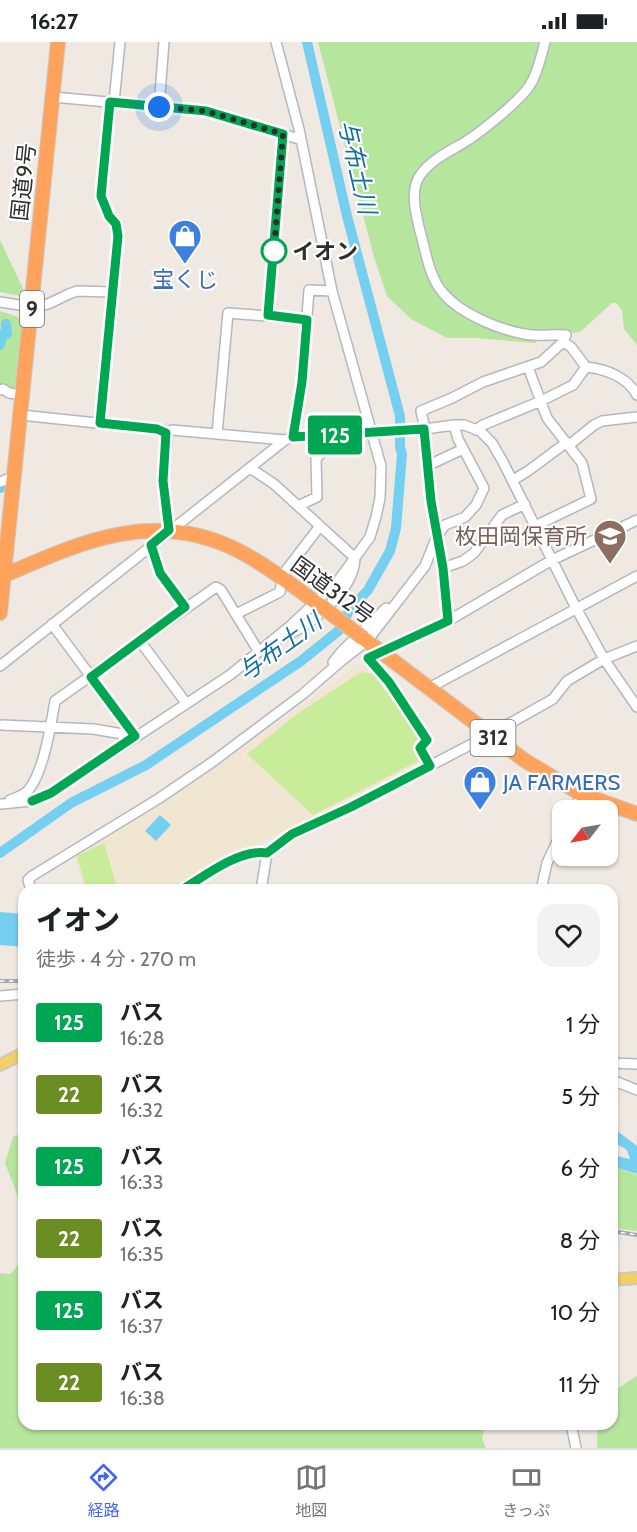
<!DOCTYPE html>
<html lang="ja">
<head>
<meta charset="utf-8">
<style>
	body { margin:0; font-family:Cabin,"Noto Sans JP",sans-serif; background:#f2f2f2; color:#202124; height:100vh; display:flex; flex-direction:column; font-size:22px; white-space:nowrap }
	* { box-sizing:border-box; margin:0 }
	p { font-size:20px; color:#757577 }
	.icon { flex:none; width:33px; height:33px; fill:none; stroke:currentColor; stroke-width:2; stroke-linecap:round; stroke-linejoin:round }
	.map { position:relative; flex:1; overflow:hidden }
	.panel { position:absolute; left:18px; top:842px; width:600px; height:546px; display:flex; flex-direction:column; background:#fff; border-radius:18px; box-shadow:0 2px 4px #0004 }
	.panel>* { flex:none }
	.badge { padding:0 12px; border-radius:4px; font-size:21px; line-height:39px }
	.needle { width:39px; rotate:239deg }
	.buttons { position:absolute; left:552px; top:758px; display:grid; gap:12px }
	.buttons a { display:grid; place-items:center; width:66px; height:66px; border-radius:12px; background:#fff; box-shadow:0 2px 4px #0004; font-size:30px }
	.you { position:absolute; width:30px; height:30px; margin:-15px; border:4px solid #fff; border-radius:50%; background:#1a73e8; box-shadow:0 0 0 9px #1a73e833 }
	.map>.badge { position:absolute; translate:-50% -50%; box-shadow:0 0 0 3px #fff }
	.round { display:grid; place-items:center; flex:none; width:63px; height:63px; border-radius:18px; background:#f2f2f2 }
	.head { display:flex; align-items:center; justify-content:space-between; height:102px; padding:0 18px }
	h1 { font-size:28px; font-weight:800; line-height:45px }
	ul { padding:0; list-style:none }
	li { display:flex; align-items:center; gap:18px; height:72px; padding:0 18px }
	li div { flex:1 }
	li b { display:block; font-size:22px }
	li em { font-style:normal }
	li .badge { min-width:66px; font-weight:700; text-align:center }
	.status { display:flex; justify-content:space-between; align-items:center; height:42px; padding:0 30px; background:#fff; direction:ltr }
	.status svg { height:16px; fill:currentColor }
	.tabs { display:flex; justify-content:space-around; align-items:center; height:84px; border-top:2px solid #e0e0e0; background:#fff; font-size:16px; color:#757577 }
	.tabs a { display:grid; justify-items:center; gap:3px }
	.tabs .on { color:#4264fb }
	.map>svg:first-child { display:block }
</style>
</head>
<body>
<div class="status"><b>16:27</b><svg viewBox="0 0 49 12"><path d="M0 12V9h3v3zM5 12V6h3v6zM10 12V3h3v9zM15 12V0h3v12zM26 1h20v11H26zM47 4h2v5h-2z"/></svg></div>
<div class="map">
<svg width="637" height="1406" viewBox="0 0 637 1406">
	<rect width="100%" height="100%" fill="#efe9e1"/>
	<path fill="#f0e6d1" d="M359 622 373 627 422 696 415 703 422 720 331 767 222 819 172 847 103 848 84 845 74 813 124 786 219 723Z"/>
	<path fill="#b6e59e" d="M318 0H637V303L624 287 622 268 616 261H612L580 290C556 294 557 277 535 301L476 296H447L411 277 387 254 374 215Z
		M0 198 25 251 22 254 0 250Z
		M0 269 18 275 22 279 15 349 8 348 5 341 0 343Z
		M24 1090V1171L5 1121 13 1095Z
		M612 1124 637 1133V1189L612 1186Z
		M24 1216V1382H485L482 1397 486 1406H0V1231L10 1232Z
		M637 1334V1406H597L598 1382H612V1350Z"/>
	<path fill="#c9ec9a" d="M361 630 373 632 419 694 413 704 418 719 313 773 247 712 297 672Z
		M104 801 116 842 85 843 77 814Z"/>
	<path fill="#75cff0" d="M160 773 171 783 156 799 145 789Z
		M0 870 24 872V901L22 902 24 905 0 903Z
		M612 1088H616L637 1104V1132L612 1124V1113L630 1117 627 1108 612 1099Z"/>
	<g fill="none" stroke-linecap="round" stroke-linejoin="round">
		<path stroke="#75cff0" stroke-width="10" d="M0 303 3 292H7L6 282
			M0 446 6 443
			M0 811 71 761 146 723 301 619 342 586 348 570 368 548 390 509 396 486 402 412 400 405V374L347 174 307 0"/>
		<g stroke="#b4b7c1" stroke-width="12">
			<path id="minor" d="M53 55 206 69 299 97
				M114 60 120 0
				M159 65 164 0
				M0 260 32 265 48 262 69 252 77 249 112 250
				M268 273 283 92
				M563 300 571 305 586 325C606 327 627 335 637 353
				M528 325 547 376 582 421 591 457 535 484
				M0 348 3 347 9 351 23 353
				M21 373 163 388 167 396 163 439 169 488
				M100 381 118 194V188L109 173 101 154 110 60
				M476 388 483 383 541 359 573 343 586 325
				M166 391 172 388 285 398
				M217 392 228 271 307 277
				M293 395 302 340 309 248 332 249
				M427 424 463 407
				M250 426 274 442 355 516C354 550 307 587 276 598
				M513 438 528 429 563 403 573 400 594 383 602 379 637 375
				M0 440 15 434
				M298 464 317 455 316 417 328 404 329 393
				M151 503 160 531 185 565
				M443 526 463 519 474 511 502 473 525 462
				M284 531 320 484
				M236 572 280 550 281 543
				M448 579 443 526 431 460 425 387 421 369 452 356 483 340 541 320 563 300 566 293C552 292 538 295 525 292 500 288 461 272 444 252 429 236 426 210 420 189 416 172 409 147 421 132 432 117 450 109 465 100 481 90 521 58 530 43 538 31 541 14 545 0
				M52 582 135 694
				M140 599 186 661
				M333 620 342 609 386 566
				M0 624 285 398 293 395 425 387 454 383H464L480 389 492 401 503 420 576 566 604 617 637 665
				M429 646 637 534
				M2 683 93 687 135 694
				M430 724 420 706 427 698 389 640 368 616 448 579 552 518 637 478
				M10 758C17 755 26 753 30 746 44 727 51 683 55 659L216 545 221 548 259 610
				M1 762 32 759 51 751 230 633 289 585 338 539 370 495 376 475 380 456 381 424 332 249 299 87 276 0
				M574 768 582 752
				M31 848 28 838 32 834 158 757 211 721 303 652 341 619 367 599 425 524 437 494 445 483 465 475 476 463 484 446 458 397 454 383
				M182 848C204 834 241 806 267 811
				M261 848 267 811 292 792 351 765 489 693 553 657 567 639 604 617 637 604
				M541 848 547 821 562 789
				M0 954 24 952
				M612 1021 637 1022
				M612 1038 637 1048
				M571 1382 576 1406"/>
		</g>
		<g stroke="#c9c9c9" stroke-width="14">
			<path id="major" d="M0 1023 24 1011
				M612 1238 637 1236"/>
		</g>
		<g stroke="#c9c9c9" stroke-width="16">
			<path id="highway" d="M5 533C83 499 154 467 237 508 267 523 294 545 321 564
				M0 571 58 0
				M363 596 524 718 579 751 637 772"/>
		</g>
		<use href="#minor" stroke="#fff" stroke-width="9"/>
		<use href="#major" stroke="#f2d163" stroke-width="10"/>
		<use href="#highway" stroke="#ffa35c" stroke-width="14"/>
		<g stroke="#a3a6b8" stroke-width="4">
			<path id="rail" d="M0 939H24
				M612 1189 637 1193"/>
		</g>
		<use href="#rail" stroke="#fff" stroke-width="1.5" stroke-dasharray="4.5" stroke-linecap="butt"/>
		<g stroke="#c9c9c9" stroke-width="16" stroke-linecap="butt">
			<path id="highway-bridge" d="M321 564 363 596"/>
		</g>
		<use href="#highway-bridge" stroke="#ffa35c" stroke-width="14"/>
	</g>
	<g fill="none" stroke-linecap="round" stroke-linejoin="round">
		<g stroke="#fff" stroke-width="14">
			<path id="line" d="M32 759 51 751 135 694 91 635 185 565 160 531 151 503 169 488 163 439 166 391 157 387 100 381 118 194 116 182 109 174 101 154 110 60 206 69 283 92 268 273 307 278 302 340 293 395 424 387 431 459 443 526 448 579 368 616 389 640 427 698 420 706 430 724 351 765 292 792 267 811C241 806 204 834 182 848"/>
		</g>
		<use href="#line" stroke="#00a651" stroke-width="9"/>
		<path stroke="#2e2e2e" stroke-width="6" stroke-dasharray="0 10.8" d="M159 65 206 69 283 92 274 209"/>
	</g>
	<defs>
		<g id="shop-pin" transform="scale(1.725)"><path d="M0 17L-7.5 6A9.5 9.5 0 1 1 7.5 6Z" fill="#3f7fe0" stroke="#fff"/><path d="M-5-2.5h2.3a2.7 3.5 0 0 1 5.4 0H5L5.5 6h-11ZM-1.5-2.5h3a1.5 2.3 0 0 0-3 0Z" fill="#fff"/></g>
		<g id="school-pin" transform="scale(1.725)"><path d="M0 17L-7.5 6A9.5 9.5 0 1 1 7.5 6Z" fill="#8d6e63" stroke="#fff"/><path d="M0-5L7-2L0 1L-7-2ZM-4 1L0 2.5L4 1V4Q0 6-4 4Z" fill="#fff"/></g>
	</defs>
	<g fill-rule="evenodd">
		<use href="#shop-pin" x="185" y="194"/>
		<use href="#school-pin" x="610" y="494"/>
		<use href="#shop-pin" x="480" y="740"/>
	</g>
	<circle fill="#fff" stroke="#00a651" stroke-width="3" cx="274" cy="209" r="12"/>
	<g text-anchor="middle" stroke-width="4.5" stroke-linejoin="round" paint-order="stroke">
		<g fill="#fff" stroke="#6d6d6d" stroke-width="1.5">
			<rect x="20" y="249" width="24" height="36" rx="4.5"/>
			<rect x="470.5" y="678" width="45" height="36" rx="4.5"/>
		</g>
		<g font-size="21" font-weight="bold" fill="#2e2e2e">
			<text x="32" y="274">9</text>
			<text x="493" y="703">312</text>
		</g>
		<g font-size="22" fill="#2e2e2e" stroke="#fff">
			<text transform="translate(23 140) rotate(-84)" y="8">国道9号</text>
			<text transform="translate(333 548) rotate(36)" y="8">国道312号</text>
		</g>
		<g font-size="22" font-weight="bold" fill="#2e2e2e" stroke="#fff" text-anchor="start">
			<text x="292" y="217">イオン</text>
		</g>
		<g font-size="22" fill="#366cbe" stroke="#fff">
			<text x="185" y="245">宝くじ</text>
			<text x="503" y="748" text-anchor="start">JA FARMERS</text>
		</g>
		<g font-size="22" fill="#785e54" stroke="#fff" text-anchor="end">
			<text x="587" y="502">枚田岡保育所</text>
		</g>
		<g font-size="24" font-style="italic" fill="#0d6fa3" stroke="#fff">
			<text transform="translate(357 125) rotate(77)" y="8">与布土川</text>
			<text transform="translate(280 605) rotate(-36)" y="8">与布土川</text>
		</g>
	</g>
</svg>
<div class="buttons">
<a><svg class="needle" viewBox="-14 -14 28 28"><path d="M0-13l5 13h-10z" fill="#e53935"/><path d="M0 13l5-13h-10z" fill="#757577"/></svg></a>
</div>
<div class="you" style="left:159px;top:65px"></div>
<b class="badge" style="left:335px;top:393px;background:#00a651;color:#fff">125</b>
<section class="panel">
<div class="head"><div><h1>イオン</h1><p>徒歩 · 4 分 · 270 m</p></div><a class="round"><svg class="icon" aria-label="heart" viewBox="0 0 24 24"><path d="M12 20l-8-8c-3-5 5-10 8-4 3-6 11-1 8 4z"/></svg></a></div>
<ul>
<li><span class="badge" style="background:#00a651;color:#fff">125</span><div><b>バス</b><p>16:28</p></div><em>1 分</em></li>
<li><span class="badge" style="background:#6b8e23;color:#fff">22</span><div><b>バス</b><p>16:32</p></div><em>5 分</em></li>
<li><span class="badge" style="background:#00a651;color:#fff">125</span><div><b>バス</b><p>16:33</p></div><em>6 分</em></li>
<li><span class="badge" style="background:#6b8e23;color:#fff">22</span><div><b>バス</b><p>16:35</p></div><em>8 分</em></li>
<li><span class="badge" style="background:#00a651;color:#fff">125</span><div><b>バス</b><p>16:37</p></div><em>10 分</em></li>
<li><span class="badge" style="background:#6b8e23;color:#fff">22</span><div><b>バス</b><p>16:38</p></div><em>11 分</em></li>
</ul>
</section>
</div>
<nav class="tabs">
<a class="on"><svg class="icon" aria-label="directions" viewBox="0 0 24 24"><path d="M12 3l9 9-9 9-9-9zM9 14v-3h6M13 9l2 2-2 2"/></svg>経路</a>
<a><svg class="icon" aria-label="map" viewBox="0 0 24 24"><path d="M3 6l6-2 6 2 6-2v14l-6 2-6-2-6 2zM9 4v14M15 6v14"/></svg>地図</a>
<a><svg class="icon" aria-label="tickets" viewBox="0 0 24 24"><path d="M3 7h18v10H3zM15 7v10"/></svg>きっぷ</a>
</nav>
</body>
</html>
